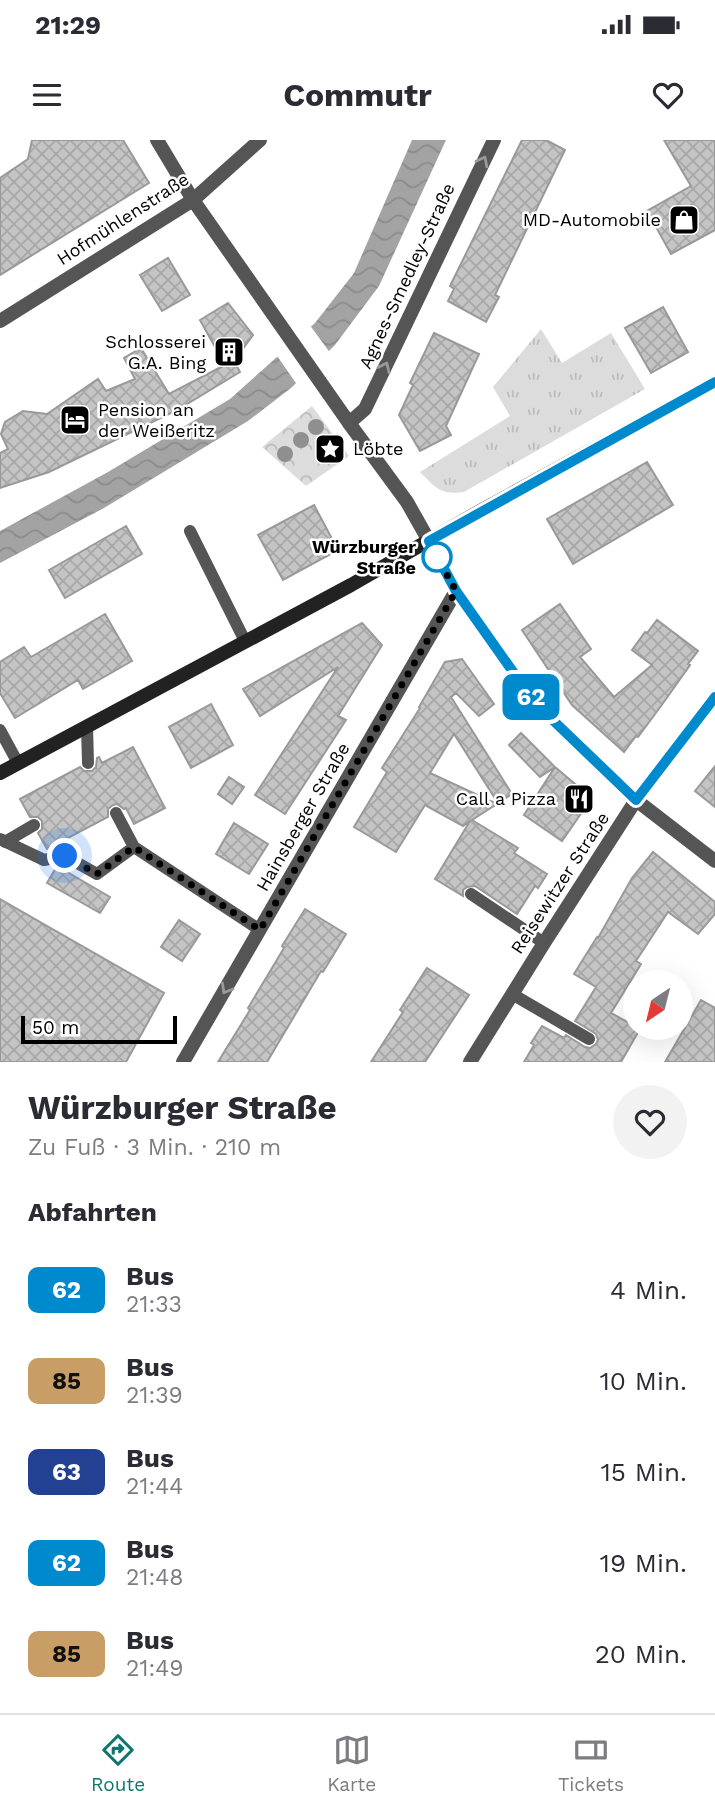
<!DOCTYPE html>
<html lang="de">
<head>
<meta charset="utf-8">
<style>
	body { margin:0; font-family:"Work Sans",sans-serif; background:#f2f2f3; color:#2b2b33; height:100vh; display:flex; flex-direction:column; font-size:26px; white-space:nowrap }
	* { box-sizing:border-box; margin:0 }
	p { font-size:23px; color:#7c7c81 }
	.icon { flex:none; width:38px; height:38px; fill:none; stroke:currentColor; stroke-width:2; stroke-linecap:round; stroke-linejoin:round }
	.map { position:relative; height:922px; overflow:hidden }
	.details { display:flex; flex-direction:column; background:#fff; flex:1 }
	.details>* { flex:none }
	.badge { padding:0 14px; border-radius:10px; font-size:24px; line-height:46px }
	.needle { width:46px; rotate:215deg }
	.fabs { position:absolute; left:623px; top:830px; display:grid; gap:14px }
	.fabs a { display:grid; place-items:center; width:70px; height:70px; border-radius:50%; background:#fff; box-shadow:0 7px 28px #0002; font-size:35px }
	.scale { position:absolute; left:21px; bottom:18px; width:156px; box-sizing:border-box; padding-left:7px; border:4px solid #000; border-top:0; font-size:19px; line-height:24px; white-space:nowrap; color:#000; -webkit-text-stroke:5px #fff; paint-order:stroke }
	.you { position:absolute; width:35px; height:35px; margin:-18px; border:5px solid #fff; border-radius:50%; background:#1a73e8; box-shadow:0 0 0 10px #1a73e833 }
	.map>.badge { position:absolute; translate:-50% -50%; box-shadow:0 0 0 4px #fff }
	h2 { padding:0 28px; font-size:26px; line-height:63px }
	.round { display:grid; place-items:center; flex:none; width:74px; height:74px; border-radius:37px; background:#f2f2f3 }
	.headline { display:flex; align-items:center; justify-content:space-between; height:119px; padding:0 28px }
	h1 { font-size:33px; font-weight:700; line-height:52px }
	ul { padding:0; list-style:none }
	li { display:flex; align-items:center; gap:21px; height:91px; padding:0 28px }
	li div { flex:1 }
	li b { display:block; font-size:26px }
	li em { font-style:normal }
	li .badge { min-width:77px; font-weight:700; text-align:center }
	.status { display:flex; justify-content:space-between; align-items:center; height:49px; padding:0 35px; background:#fff; direction:ltr }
	.status svg { height:19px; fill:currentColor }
	header { display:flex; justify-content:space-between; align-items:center; height:91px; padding:0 28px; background:#fff; font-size:32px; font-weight:700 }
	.tabs { display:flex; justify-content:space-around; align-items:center; height:98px; border-top:2px solid #e1e1e2; background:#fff; font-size:19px; color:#7c7c81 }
	.tabs a { display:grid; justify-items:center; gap:4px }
	.tabs .on { color:#0f766e }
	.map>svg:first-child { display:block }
</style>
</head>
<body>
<div class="status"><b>21:29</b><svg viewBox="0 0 49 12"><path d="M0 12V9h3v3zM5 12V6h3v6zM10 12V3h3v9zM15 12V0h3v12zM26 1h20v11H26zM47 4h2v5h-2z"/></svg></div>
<header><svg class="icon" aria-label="menu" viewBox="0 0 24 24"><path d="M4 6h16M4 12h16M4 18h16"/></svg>Commutr<svg class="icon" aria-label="heart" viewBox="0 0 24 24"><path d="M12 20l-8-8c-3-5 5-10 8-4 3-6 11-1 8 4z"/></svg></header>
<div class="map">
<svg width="715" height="922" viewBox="0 0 715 922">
	<defs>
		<pattern id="grass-tufts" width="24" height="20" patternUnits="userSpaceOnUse" patternTransform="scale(1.75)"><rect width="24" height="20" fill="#dcdcdc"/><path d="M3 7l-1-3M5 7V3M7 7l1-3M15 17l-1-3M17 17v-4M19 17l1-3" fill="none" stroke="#bbb"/></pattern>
		<pattern id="forest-crowns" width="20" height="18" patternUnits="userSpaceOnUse" patternTransform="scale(1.75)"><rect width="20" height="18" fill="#dcdcdc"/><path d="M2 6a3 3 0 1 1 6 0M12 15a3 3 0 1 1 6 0" fill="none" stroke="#bbb"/></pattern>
		<pattern id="water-waves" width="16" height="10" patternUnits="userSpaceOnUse" patternTransform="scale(1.75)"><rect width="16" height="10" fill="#a3a3a3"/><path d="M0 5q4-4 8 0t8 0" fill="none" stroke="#8b8b8b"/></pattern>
		<pattern id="building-cross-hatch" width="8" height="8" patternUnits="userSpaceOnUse" patternTransform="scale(1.75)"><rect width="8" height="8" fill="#c4c4c4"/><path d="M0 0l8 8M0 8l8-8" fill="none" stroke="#a7a7a7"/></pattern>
	</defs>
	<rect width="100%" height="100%" fill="#fff"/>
	<path fill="url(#grass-tufts)" d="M541 189 562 223 611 193 645 249 464 352C440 355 436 348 420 332L510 276 493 247Z"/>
	<path fill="url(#forest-crowns)" d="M312 266 349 316 306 346 262 307Z"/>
	<path fill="url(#water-waves)" d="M412 0H446L379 146 335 205 291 248 248 281 104 368 0 423V391L108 332 230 259 315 183 354 133Z"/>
	<path fill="#fff" d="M309 184 331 214 298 246 275 213Z"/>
	<path fill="url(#building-cross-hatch)" stroke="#999" stroke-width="2" d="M32 0H123L149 43 0 135V38L28 19Z
		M522 0H546L565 10 495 155 499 157 486 182 448 161 454 149 450 146Z
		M664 0H715V90L671 114 647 71 691 46Z
		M168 118 190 155 162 171 140 135Z
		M228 163 253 195 234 221 240 232 177 270 49 332 0 348V313L8 309 1 294 5 282 23 271 47 274 98 239 106 251 135 239 124 218 141 208 169 254 225 225 200 180Z
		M663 167 688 212 651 233 625 188Z
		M434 193 479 214 446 286 451 295 420 311 399 275 413 245 410 243Z
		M647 322 673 365 573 424 547 379Z
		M314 365 338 410 283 440 258 395Z
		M126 386 142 414 65 458 49 430Z
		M560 464 591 509 580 517 614 557 652 525 632 510 645 492 647 493 657 480 698 511 688 524 690 525 661 566 638 597 636 596 624 612 572 565 522 490Z
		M105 474 132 521 83 549 78 540 15 578 0 553V522L24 507 31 517Z
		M362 483 382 505 338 576 346 580 285 674 255 655 338 527 260 576 243 549Z
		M462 519 494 564 479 576 456 553 451 557 512 654 498 663 454 594 430 633 497 664 472 680 518 708 514 713 547 734 538 748 535 746 517 774 475 746 467 747 463 750V756L435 739 470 681 463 686 425 665 396 712 354 687 387 632 382 628 420 568 419 567 445 522Z
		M211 564 233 605 191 628 169 587Z
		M521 593 555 627 540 637 509 605Z
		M133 607 165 668 134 684 126 668 124 669 117 664 113 665 108 669V677L47 709 38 693 42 689V681L38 677H30L20 659 80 627 84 631H92L96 627 97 618 99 617 102 623Z
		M715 626V667L695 651Z
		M555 627 587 654 589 662 562 701 524 675Z
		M229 637 244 647 232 664 218 654Z
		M234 683 268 704 249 734 216 714Z
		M653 712 715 762V774L698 794 668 772 636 821 641 824 611 873 640 889 621 922H524L534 905 531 903 542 886 564 898 566 895 585 907 590 908 596 904 598 900 596 894 575 881 596 847 574 834 597 797 598 798 632 738Z
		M57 726 110 757 100 773 47 743Z
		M0 759 164 853 126 922H0Z
		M305 769 346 794 323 832 321 831 267 922H218L250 870 248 868 284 808 282 806Z
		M179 780 200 794 182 821 161 807Z
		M427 828 469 855 425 922H371L403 872 400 870Z
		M701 860 715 868V922H665Z"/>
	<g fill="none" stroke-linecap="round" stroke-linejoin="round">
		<path stroke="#555" stroke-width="12" d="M190 391 245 501
			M87 586 88 623
			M0 590 18 623
			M116 673 134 707
			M0 699 44 720 65 716 97 734 134 707 260 790
			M5 702 34 685
			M471 754 544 803
			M512 854 589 899"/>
		<path stroke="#555" stroke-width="14" d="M0 181 193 60 260 0
			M349 283 365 269 494 0
			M429 401 456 451 535 563 636 660 715 721
			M183 922 456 451
			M470 922 544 803 636 660 715 557"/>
		<path stroke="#555" stroke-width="14" d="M157 0 193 60 349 283 407 362 429 401"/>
		<path stroke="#222" stroke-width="14" d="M0 633 351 445 482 370 715 242"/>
	</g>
	<g fill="#8f8f8f">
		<circle cx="316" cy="287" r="8"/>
		<circle cx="301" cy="300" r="8"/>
		<circle cx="285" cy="314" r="8"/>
	</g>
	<defs><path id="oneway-chevron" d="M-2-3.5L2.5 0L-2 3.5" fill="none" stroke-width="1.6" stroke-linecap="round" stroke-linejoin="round" transform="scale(1.75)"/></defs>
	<g stroke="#999">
		<use href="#oneway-chevron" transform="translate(483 21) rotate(-63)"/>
		<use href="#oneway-chevron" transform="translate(385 227) rotate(-65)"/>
		<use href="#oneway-chevron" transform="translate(226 849) rotate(120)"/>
	</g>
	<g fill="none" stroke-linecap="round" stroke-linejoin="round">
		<g stroke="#fff" stroke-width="16">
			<path id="line" d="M715 242 429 401 456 451 535 563 636 660 715 557"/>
		</g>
		<use href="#line" stroke="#008ace" stroke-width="10"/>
		<path stroke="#000" stroke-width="7" stroke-dasharray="0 12.6" d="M65 716 97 734 134 707 260 790 456 451 437 417"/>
	</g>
	<defs>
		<g id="shop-square" transform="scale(1.575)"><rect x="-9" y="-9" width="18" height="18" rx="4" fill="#000" stroke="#fff"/><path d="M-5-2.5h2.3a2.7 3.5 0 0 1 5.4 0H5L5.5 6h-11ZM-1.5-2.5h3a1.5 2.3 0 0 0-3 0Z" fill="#fff"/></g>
		<g id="building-square" transform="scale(1.575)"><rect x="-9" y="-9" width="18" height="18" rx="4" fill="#000" stroke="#fff"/><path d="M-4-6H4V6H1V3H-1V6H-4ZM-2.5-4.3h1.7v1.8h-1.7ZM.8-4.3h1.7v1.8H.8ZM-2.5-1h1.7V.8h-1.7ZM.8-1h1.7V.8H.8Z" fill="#fff"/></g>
		<g id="hotel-square" transform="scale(1.575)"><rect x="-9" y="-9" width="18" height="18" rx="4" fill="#000" stroke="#fff"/><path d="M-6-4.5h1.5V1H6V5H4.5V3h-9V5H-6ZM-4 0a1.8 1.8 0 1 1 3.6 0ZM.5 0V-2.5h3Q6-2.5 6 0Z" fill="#fff"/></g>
		<g id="sight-square" transform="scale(1.575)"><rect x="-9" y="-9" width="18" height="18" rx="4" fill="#000" stroke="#fff"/><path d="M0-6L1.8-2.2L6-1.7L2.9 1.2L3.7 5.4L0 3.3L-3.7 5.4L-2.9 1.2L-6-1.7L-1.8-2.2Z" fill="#fff"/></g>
		<g id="restaurant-square" transform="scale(1.575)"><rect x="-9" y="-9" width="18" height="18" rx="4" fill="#000" stroke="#fff"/><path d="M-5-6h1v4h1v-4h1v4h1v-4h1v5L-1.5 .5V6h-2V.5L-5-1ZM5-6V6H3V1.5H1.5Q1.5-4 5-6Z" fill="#fff"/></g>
	</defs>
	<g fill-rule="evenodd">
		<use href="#shop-square" x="684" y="80"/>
		<use href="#building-square" x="229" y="212"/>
		<use href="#hotel-square" x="75" y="280"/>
		<use href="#sight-square" x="330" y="309"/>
		<use href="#restaurant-square" x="579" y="659"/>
	</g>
	<circle fill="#fff" stroke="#008ace" stroke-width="3.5" cx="437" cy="417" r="14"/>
	<g text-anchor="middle" stroke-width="5" stroke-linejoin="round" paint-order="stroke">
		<g font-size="18" fill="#000" stroke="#fff">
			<text transform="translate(123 79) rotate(-33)" y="6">Hofmühlenstraße</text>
			<text transform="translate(407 136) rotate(-65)" y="6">Agnes-Smedley-Straße</text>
			<text transform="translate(303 677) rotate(-60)" y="6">Hainsberger Straße</text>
			<text transform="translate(560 743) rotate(-57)" y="6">Reisewitzer Straße</text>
		</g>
		<g font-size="18" fill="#000" stroke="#fff" text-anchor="end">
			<text x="661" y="86">MD-Automobile</text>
			<text x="206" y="208">Schlosserei<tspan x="206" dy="21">G.A. Bing</tspan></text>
			<text x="98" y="276" text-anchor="start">Pension an<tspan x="98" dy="21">der Weißeritz</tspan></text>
			<text x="353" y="315" text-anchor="start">Löbte</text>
			<text x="556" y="665">Call a Pizza</text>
		</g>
		<g font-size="18" font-weight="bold" fill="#000" stroke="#fff" text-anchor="end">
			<text x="416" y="413">Würzburger<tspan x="416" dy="21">Straße</tspan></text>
		</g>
	</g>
</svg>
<div class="fabs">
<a><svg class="needle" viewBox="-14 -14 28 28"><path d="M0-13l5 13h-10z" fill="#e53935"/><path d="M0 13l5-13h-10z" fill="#7c7c81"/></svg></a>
</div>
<div class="scale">50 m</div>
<div class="you" style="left:65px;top:716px"></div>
<b class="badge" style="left:531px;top:557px;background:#008ace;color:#fff">62</b>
</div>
<section class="details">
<div class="headline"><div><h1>Würzburger Straße</h1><p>Zu Fuß · 3 Min. · 210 m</p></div><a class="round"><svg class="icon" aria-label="heart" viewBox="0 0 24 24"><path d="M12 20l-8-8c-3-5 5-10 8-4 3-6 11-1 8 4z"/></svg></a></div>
<h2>Abfahrten</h2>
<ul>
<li><span class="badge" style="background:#008ace;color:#fff">62</span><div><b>Bus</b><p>21:33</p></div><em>4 Min.</em></li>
<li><span class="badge" style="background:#c99d66;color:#111">85</span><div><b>Bus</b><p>21:39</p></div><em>10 Min.</em></li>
<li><span class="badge" style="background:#224193;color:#fff">63</span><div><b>Bus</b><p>21:44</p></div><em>15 Min.</em></li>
<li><span class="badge" style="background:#008ace;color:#fff">62</span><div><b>Bus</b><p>21:48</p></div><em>19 Min.</em></li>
<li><span class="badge" style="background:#c99d66;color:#111">85</span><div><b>Bus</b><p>21:49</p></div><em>20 Min.</em></li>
</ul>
</section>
<nav class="tabs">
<a class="on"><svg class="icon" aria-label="directions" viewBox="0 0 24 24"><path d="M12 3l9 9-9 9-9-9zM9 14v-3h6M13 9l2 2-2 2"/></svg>Route</a>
<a><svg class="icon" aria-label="map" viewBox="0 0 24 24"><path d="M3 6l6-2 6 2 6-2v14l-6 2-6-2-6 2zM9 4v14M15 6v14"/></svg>Karte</a>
<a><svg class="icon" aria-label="tickets" viewBox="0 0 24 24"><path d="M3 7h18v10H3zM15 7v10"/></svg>Tickets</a>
</nav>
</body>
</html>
